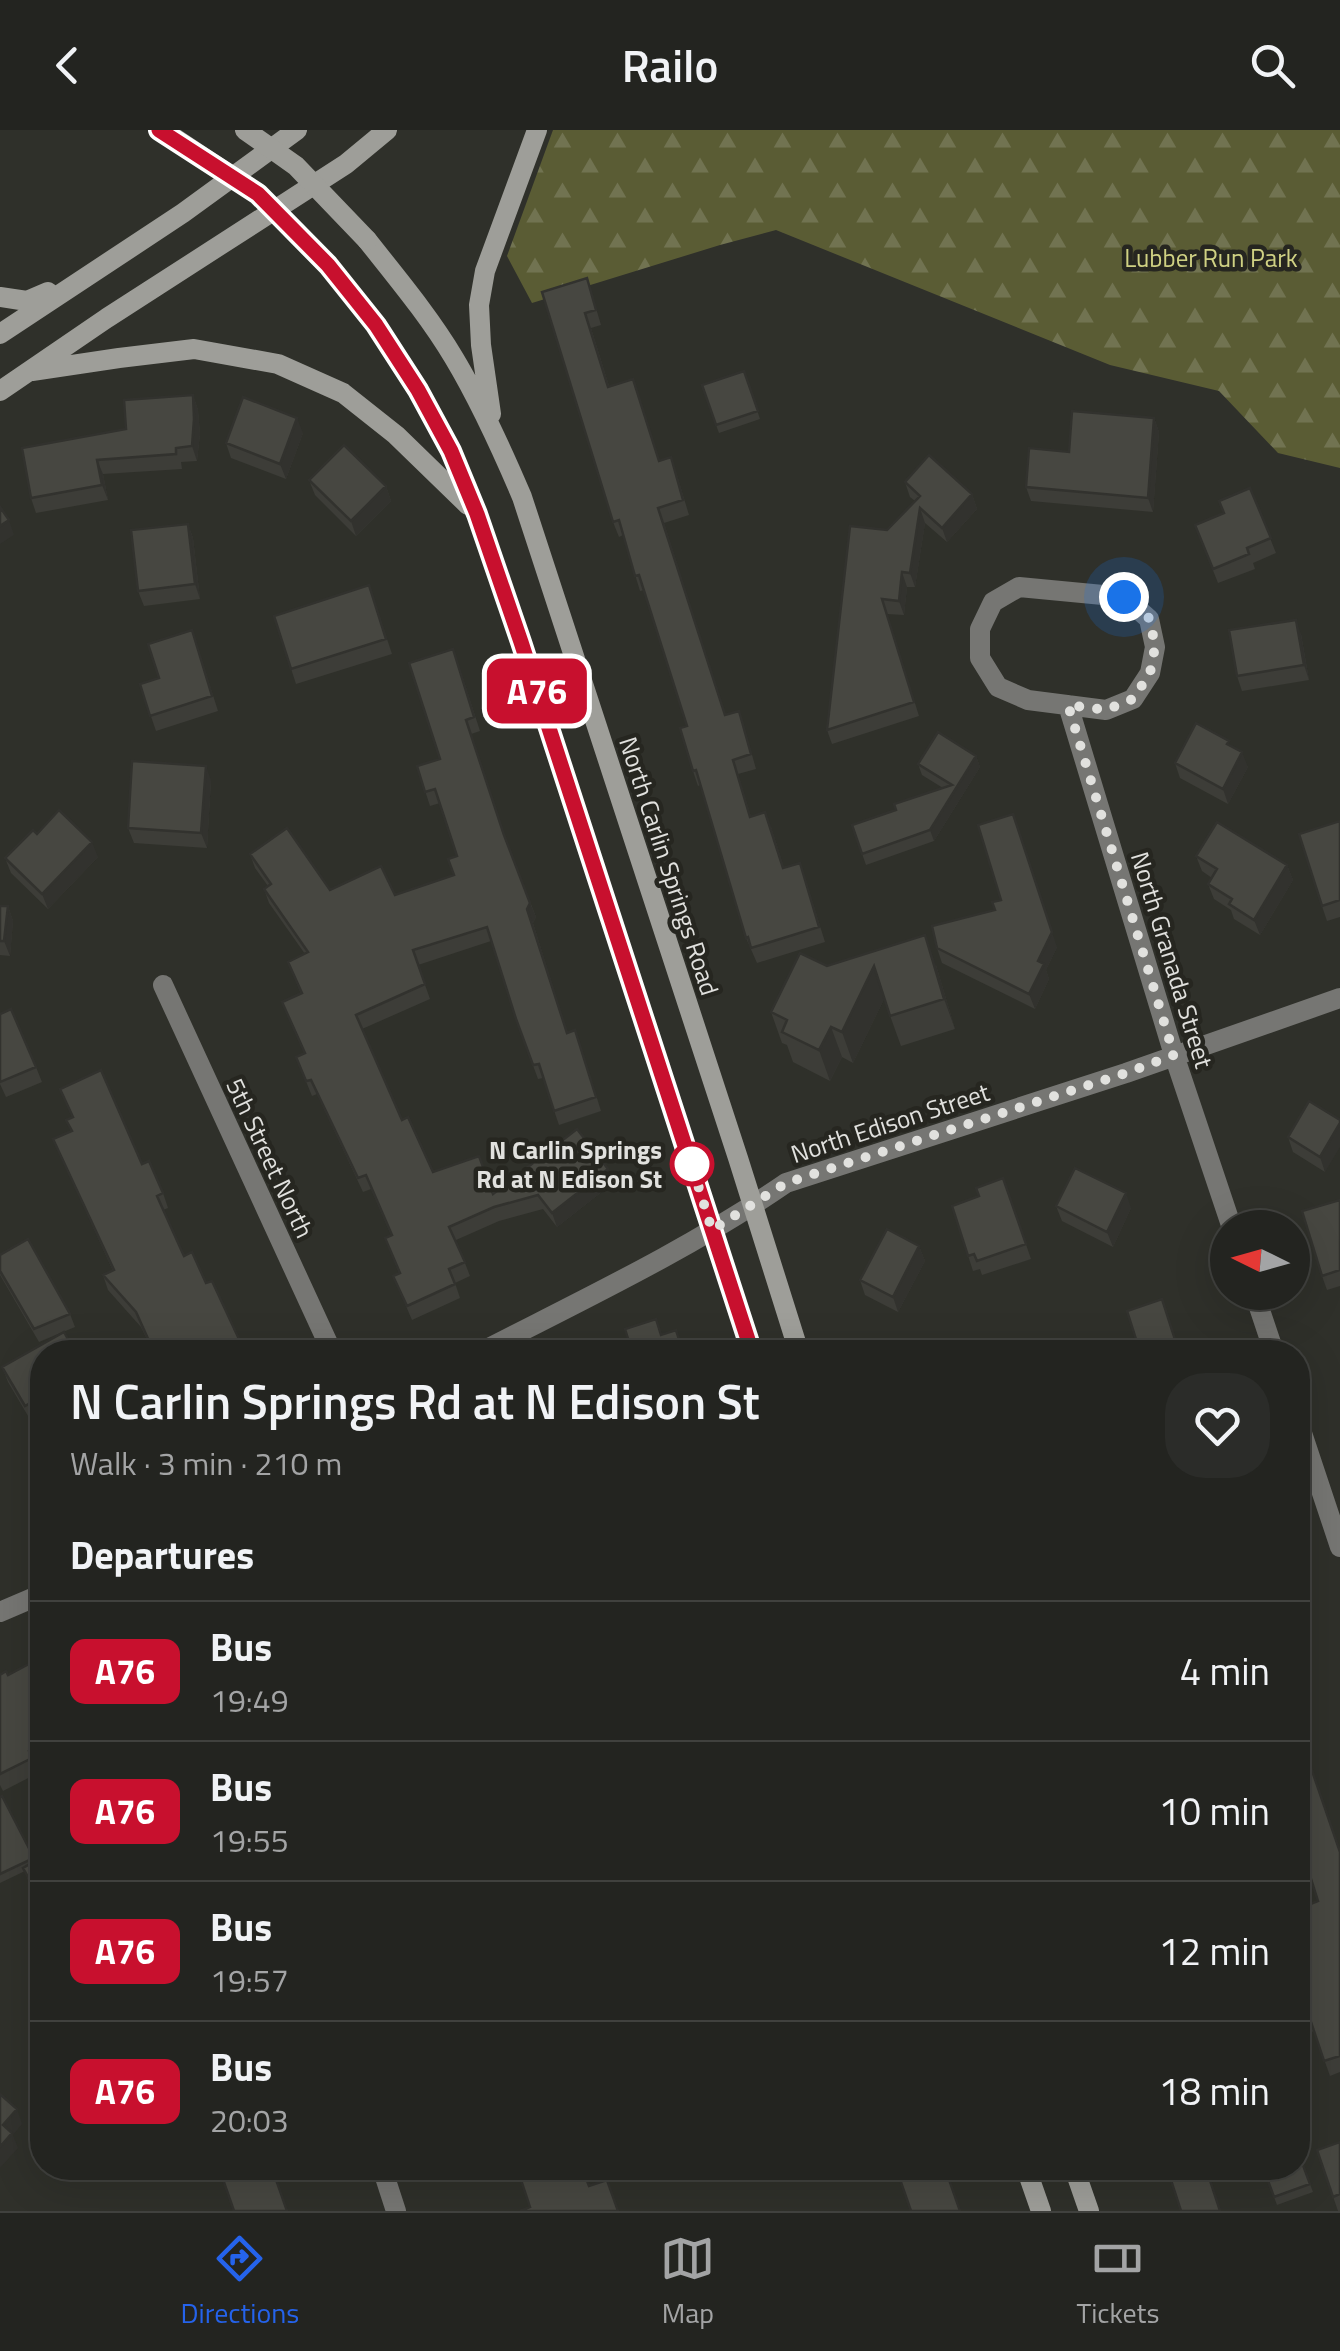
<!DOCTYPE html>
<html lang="en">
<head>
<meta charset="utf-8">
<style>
	body { margin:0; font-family:"Titillium Web",sans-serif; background:#2b2c29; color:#f1f3f6; height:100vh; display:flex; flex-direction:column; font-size:38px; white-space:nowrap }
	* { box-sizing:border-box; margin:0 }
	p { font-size:32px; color:#a3a4a5 }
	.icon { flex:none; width:55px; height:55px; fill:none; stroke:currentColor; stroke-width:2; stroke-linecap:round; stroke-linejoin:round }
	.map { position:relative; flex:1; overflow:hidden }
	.panel { position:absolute; left:30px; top:1210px; width:1280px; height:840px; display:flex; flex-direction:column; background:#232420; border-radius:40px; box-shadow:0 10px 40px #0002,0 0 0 2px #40413e }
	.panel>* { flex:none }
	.badge { padding:0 20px; border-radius:15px; font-size:35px; line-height:65px }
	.needle { width:65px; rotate:275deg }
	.controls { position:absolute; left:1210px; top:1080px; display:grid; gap:20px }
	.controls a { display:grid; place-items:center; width:100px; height:100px; border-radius:50%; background:#232420; box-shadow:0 10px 40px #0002,0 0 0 2px #40413e; font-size:50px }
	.you { position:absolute; width:50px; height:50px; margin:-25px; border:8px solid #fff; border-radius:50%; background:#1a73e8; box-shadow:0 0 0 15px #1a73e833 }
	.map>.badge { position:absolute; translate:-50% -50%; box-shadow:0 0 0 5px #fff }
	h2 { padding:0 40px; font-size:38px; line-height:90px }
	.round { display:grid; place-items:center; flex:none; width:105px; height:105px; border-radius:40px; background:#2b2c29 }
	.head { display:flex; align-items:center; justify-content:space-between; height:170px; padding:0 40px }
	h1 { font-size:48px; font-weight:600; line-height:75px }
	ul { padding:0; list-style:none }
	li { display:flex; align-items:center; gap:30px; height:140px; padding:0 40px; border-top:2px solid #40413e }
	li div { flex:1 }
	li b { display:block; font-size:38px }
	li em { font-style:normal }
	li .badge { min-width:110px; font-weight:700; text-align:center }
	header { display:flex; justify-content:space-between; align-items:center; height:130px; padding:0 40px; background:#232420; font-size:45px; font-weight:600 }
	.dock { display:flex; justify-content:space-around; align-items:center; height:140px; border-top:2px solid #40413e; background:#232420; font-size:28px; color:#a3a4a5 }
	.dock a { display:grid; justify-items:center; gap:5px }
	.dock .on { color:#2563eb }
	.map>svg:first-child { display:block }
</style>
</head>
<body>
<header><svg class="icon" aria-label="back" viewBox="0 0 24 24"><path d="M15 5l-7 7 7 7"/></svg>Railo<svg class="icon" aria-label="search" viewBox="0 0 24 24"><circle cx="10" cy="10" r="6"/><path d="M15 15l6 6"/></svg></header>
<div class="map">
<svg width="1340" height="2081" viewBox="0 0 1340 2081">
	<defs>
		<pattern id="forest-firs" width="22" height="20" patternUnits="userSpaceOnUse" patternTransform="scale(2.5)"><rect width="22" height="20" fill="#5a5c34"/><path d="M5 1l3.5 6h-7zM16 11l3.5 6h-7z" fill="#717351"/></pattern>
	</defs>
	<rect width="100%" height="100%" fill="#2f302a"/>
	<path fill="url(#forest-firs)" d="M553 0H1340V338L1278 323 1219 261 1110 235 776 100 720 115 532 173 507 126Z"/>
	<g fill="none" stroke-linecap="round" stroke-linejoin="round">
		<path stroke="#767673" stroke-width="20" d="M1019 457 1124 467 1149 489 1155 517 1150 543 1133 569 1106 580 1028 570 998 557 980 528V499L993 472Z
			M1068 575 1174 925 1232 1098
			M163 855 332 1222
			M1254 1162 1274 1222
			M481 1222C584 1169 690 1119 786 1053L1126 943 1340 868
			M1298 1291 1340 1417
			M0 1482 42 1464
			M382 2038 396 2081"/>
		<path stroke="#9e9e99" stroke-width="20" d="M367 110C397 148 429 186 454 228 481 273 502 320 522 367L738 1028 799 1222
			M328 135 376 195 418 260 451 321 477 384 521 512 752 1222
			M0 167 27 171 48 162
			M0 204 183 83 297 0
			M32 241 119 228 194 219 278 234 343 263 396 305 468 375
			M0 261 107 188 346 34 387 0
			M491 284 481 215 479 175 485 141 537 0
			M1026 2038 1041 2081
			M1074 2038 1089 2081"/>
		<path stroke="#9e9e99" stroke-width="20" d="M245 0 296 36 367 110
			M176 9 258 64 328 135"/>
	</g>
	<path fill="#3d3d38" d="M587 148 601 195 591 198 609 256 660 331 676 342 689 385 664 393 725 585 739 581 744 596 756 639 738 644 751 687 771 697 784 738 805 748 825 812 757 833 746 808 700 655 698 656 693 641 687 596 644 460 640 461 623 405 619 407 613 392 542 162Z
		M744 241 760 289 719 303 716 295Z
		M193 265 198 280 200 304 197 331 181 332 182 339 103 344 108 370 36 383 31 368 126 299Z
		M1154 288 1159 302 1153 382 1031 371 1026 357 1069 322Z
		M303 303 286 349 231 328 226 313Z
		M309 350 386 356 391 371 356 406 315 365Z
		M905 352 972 364 977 379 947 412 925 393 915 457H907L904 485 887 484 919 586 832 614 827 600 887 400 915 371 910 367Z
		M1250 358 1276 423 1253 433 1255 439 1218 453 1195 395 1224 383Z
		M188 394 193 408 200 469 144 476 138 461Z
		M369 455 392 524 296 554 274 486Z
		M1301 504 1309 550 1242 561 1237 546Z
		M197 515 218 581 156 601 140 554 159 548Z
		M458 533 480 601 471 604 507 713 536 787 533 793 567 902 580 914 601 981 559 995 543 948 538 949 516 889 491 811 418 835 430 869 362 899 402 990 433 1042 493 1064 613 1053 557 1097 543 1079 499 1091 456 1110 470 1146 455 1153 460 1168 412 1190 393 1146 399 1143 385 1108 391 1105 371 1059 363 1062 317 964 312 966 296 927 304 923 282 872 301 864 288 832 305 824 269 773 264 759 268 756 255 738 250 724 330 760 395 765 454 745 457 726 440 673 430 676 417 636 440 629Z
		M1231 616 1248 637 1228 674 1180 648 1175 633Z
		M976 626 980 637 934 711 866 735 852 695 896 680 943 658 922 645 918 634Z
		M211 650 207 718 134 713 128 698Z
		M1340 691V787L1327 791 1322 776Z
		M37 704 98 727 48 779 11 743 5 728Z
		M1196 726 1287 735 1293 750 1260 805 1234 789 1231 780 1214 769 1208 754 1212 748 1202 741Z
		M0 776H8L13 791 10 826 0 825Z
		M1057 817 1046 840 1049 849 1035 879 942 833 937 818Z
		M936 835 955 899 901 916 884 869 853 933 842 927 830 951 793 932 787 915 782 913 771 882 827 836Z
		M0 884 36 937 42 952 6 967 0 954Z
		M60 959 142 1034 163 1063 168 1078 163 1080 184 1126 206 1153 245 1222H153L141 1197 108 1160 103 1145 113 1141 53 1009 71 1001 66 990 72 987Z
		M1309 971 1325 1042 1293 1022 1288 1007Z
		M1003 1048 1031 1129 982 1145 980 1139 973 1141 952 1076 979 1066Z
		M1340 1070V1156L1327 1160 1322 1146Z
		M1056 1076 1131 1078 1113 1117 1062 1091Z
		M919 1116 925 1131 898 1182 865 1165 860 1150Z
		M0 1125 70 1184 75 1197 39 1212 0 1145Z
		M42 1222V1284L31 1291 8 1252 2 1237Z
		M42 1527V1630L35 1635 38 1643 3 1661 0 1655V1545H8Z
		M2 1666 35 1731 42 1727V1778L29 1753 25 1741 0 1753V1667Z
		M1340 1721V1942L1330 1946 1314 1901 1298 1907V1779L1318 1771Z
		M1340 2012V2081H1338L1317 2020Z
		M1300 2027 1313 2062 1277 2075 1264 2040Z
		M474 2038H507L478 2048Z"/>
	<path fill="#32322e" d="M193 265 198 280 200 304 197 331 192 316Z
		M297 288 303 303 286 349 280 334Z
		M1154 288 1159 302 1153 382 1148 368Z
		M97 330 103 344 108 370 102 355Z
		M386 356 391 371 356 406 351 391Z
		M972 364 977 379 947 412 942 398Z
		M920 378 925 393 915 457 910 443Z
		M9 390 14 405 0 414V396Z
		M188 394 193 408 200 469 195 454Z
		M902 442 907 457 904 485 899 471Z
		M1296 490 1301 504 1309 550 1304 535Z
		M1242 622 1248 637 1228 674 1223 659Z
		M976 626 980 637 934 711 930 700Z
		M206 636 211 650 207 718 201 703Z
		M1013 684 1057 817 1046 840 1049 849 1035 879 1029 864 1038 831Z
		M92 712 98 727 48 779 42 764Z
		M1287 735 1293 750 1260 805 1254 790Z
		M530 773 536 787 533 793 527 779Z
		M8 776 13 791 10 826 4 811Z
		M925 805 936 835 955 899 944 869Z
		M874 836 885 867 853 933 842 902Z
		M831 897 842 927 830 951 819 920Z
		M1340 993V1017L1325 1042 1320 1027Z
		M608 1039 613 1053 557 1097 552 1083Z
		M1126 1063 1131 1078 1113 1117 1107 1102Z
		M919 1116 925 1131 898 1182 893 1167Z
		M42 1612V1630L35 1635 29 1621Z
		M17 1979 22 1994 13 2005 18 2018 0 2038V2017L3 1995Z"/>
	<path fill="#474741" stroke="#32322e" stroke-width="2.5" d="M587 148 596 180 585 183 608 257 633 249 659 331 671 327 683 370 658 378 725 585 739 581 751 624 733 630 750 687 765 682 783 738 800 733 819 797 751 818 748 807 746 808 696 640 693 641 680 598 687 596 639 445 635 446 619 390 613 392 542 162Z
		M744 241 758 281 716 295 702 255Z
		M193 265 194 289 192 316 176 318V324L97 330 102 355 31 368 22 318 126 299 124 270Z
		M243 267 297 288 280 334 226 313Z
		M1072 281 1154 288 1148 368 1026 357 1029 318 1069 322Z
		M344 315 386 356 351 391 309 350Z
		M929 325 972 364 942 398 920 378 910 443 902 442 899 471 882 469 914 572 827 600 850 396 887 400 920 366 905 352Z
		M1250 358 1271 408 1247 418 1249 424 1213 439 1195 395 1224 383 1219 371Z
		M0 377 9 390 0 396Z
		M188 394 195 454 138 461 131 400Z
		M369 455 386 509 291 539 274 486Z
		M1296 490 1304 535 1237 546 1229 500Z
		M192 500 212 566 150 586 140 554 159 548 148 514Z
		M453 519 474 587 466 590 504 705 530 773 527 779 567 903 575 900 596 967 554 981 539 934 533 935 516 889 487 797 413 820 425 854 356 885 402 990 408 987 433 1042 479 1026 493 1064 577 999 608 1039 552 1083 538 1065 494 1077 449 1097 465 1132 449 1139 455 1154 407 1176 393 1146 400 1143 385 1108 392 1105 366 1045 358 1048 311 950 306 951 296 927 305 923 282 872 302 863 288 832 308 822 264 759 271 754 250 724 287 698 330 760 381 736 395 765 454 745 448 729 457 726 435 659 425 662 417 636 440 629 409 533Z
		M1196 593 1229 611 1227 614 1242 622 1223 659 1175 633Z
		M938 602 976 626 930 700 862 724 852 695 896 680 894 674 952 655 918 634Z
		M132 631 206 636 201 703 128 698Z
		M59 680 92 712 42 764 5 728 33 700 37 704Z
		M1013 684 1052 802 1038 831 1044 834 1029 864 937 818 932 796 995 780 992 772 1001 770 978 695Z
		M1340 691V770L1322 776 1299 704Z
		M1217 692 1287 735 1254 790 1229 774 1232 769 1208 754 1217 739 1196 726Z
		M0 776H8L4 811H0Z
		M925 805 944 869 890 886 874 836 842 902 831 897 819 920 782 902 787 890 771 882 800 823 827 836Z
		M11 879 36 937 0 952V884Z
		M101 940 142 1034 149 1031 163 1063 157 1066 184 1126 192 1122 206 1153 212 1151 245 1222H154L136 1182 103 1145 114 1140 53 1009 72 1001 66 990 73 987 60 959Z
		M1309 971 1340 990V993L1320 1027 1288 1007Z
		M1075 1038 1126 1063 1107 1102 1056 1076Z
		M1003 1048 1026 1114 977 1131 974 1124 968 1126 952 1076 979 1066 976 1058Z
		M1340 1070V1140L1322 1146 1302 1081Z
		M887 1099 919 1116 893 1167 860 1150Z
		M28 1109 70 1184 34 1199 0 1141V1125Z
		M1162 1169 1179 1222H1140L1127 1181Z
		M656 1189 661 1205 676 1200 683 1222H628L626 1216 630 1215 625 1199Z
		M64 1202 75 1222H42V1275L39 1268 25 1276 2 1237Z
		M42 1527V1612L29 1621 32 1628 0 1644V1545L6 1541 8 1545Z
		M1298 1600 1340 1722V1926L1324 1931 1309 1886 1298 1890V1779L1318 1771 1298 1708Z
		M2 1666 34 1728 0 1744V1667Z
		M42 1727V1772L23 1738Z
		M0 1964 17 1979 3 1995 12 2003 0 2017Z
		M1340 2012V2064L1333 2067 1317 2020Z
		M1300 2027 1310 2054 1274 2067 1264 2040 1271 2038H1298V2028Z
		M219 2038H272L287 2081H234Z
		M517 2038H582L589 2056 607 2050 618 2081H520L530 2077Z
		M896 2038H945L960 2081H911Z
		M1167 2038H1206L1220 2081H1181Z"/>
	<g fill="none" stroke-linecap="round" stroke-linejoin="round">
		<g stroke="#fff" stroke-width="22">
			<path id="line" d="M159 0 258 64 328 135 376 195 418 260 451 321 477 384 521 512 752 1222"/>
		</g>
		<use href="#line" stroke="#c8102e" stroke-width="15"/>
		<path stroke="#e1e1de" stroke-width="10" stroke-dasharray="0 18" d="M692 1034 687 1020 712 1100 786 1053 1126 943 1174 925 1068 575 1106 580 1133 569 1150 543 1155 517 1150 489 1124 467"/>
	</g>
	<circle fill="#fff" stroke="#c8102e" stroke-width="5" cx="692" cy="1034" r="20"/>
	<g text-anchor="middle" stroke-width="9" stroke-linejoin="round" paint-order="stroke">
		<g font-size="25" fill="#cfd183" stroke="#262620">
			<text x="1211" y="137">Lubber Run Park</text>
		</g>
		<g font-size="25" fill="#e1e1de" stroke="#262620">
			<text transform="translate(669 736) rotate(72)" y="9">North Carlin Springs Road</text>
			<text transform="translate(1172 830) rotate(73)" y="9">North Granada Street</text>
			<text transform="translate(890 993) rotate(-18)" y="9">North Edison Street</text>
			<text transform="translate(270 1028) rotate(65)" y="9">5th Street North</text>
		</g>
		<g font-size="25" font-weight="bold" fill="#e1e1de" stroke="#262620" text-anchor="end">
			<text x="662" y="1029">N Carlin Springs<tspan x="662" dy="29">Rd at N Edison St</tspan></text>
		</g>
	</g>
</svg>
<div class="controls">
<a><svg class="needle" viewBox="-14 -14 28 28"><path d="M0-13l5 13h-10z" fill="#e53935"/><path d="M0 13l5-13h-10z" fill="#a3a4a5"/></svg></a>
</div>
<div class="you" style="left:1124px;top:467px"></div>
<b class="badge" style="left:537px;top:561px;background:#c8102e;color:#fff">A76</b>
<section class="panel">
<div class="head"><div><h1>N Carlin Springs Rd at N Edison St</h1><p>Walk · 3 min · 210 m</p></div><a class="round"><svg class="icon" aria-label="heart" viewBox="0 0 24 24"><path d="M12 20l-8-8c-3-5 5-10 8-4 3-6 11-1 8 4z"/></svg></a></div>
<h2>Departures</h2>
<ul>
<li><span class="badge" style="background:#c8102e;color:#fff">A76</span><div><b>Bus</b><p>19:49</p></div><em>4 min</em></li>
<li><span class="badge" style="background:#c8102e;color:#fff">A76</span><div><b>Bus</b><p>19:55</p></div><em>10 min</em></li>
<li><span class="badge" style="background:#c8102e;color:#fff">A76</span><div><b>Bus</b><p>19:57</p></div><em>12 min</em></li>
<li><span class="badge" style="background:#c8102e;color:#fff">A76</span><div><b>Bus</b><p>20:03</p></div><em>18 min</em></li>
</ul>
</section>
</div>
<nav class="dock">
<a class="on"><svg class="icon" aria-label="directions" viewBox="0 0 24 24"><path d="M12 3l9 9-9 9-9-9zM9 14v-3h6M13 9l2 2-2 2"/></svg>Directions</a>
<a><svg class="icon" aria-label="map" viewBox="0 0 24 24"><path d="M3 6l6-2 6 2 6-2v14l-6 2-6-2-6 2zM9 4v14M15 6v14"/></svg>Map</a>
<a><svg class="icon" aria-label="tickets" viewBox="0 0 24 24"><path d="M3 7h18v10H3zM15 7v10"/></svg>Tickets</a>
</nav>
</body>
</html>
